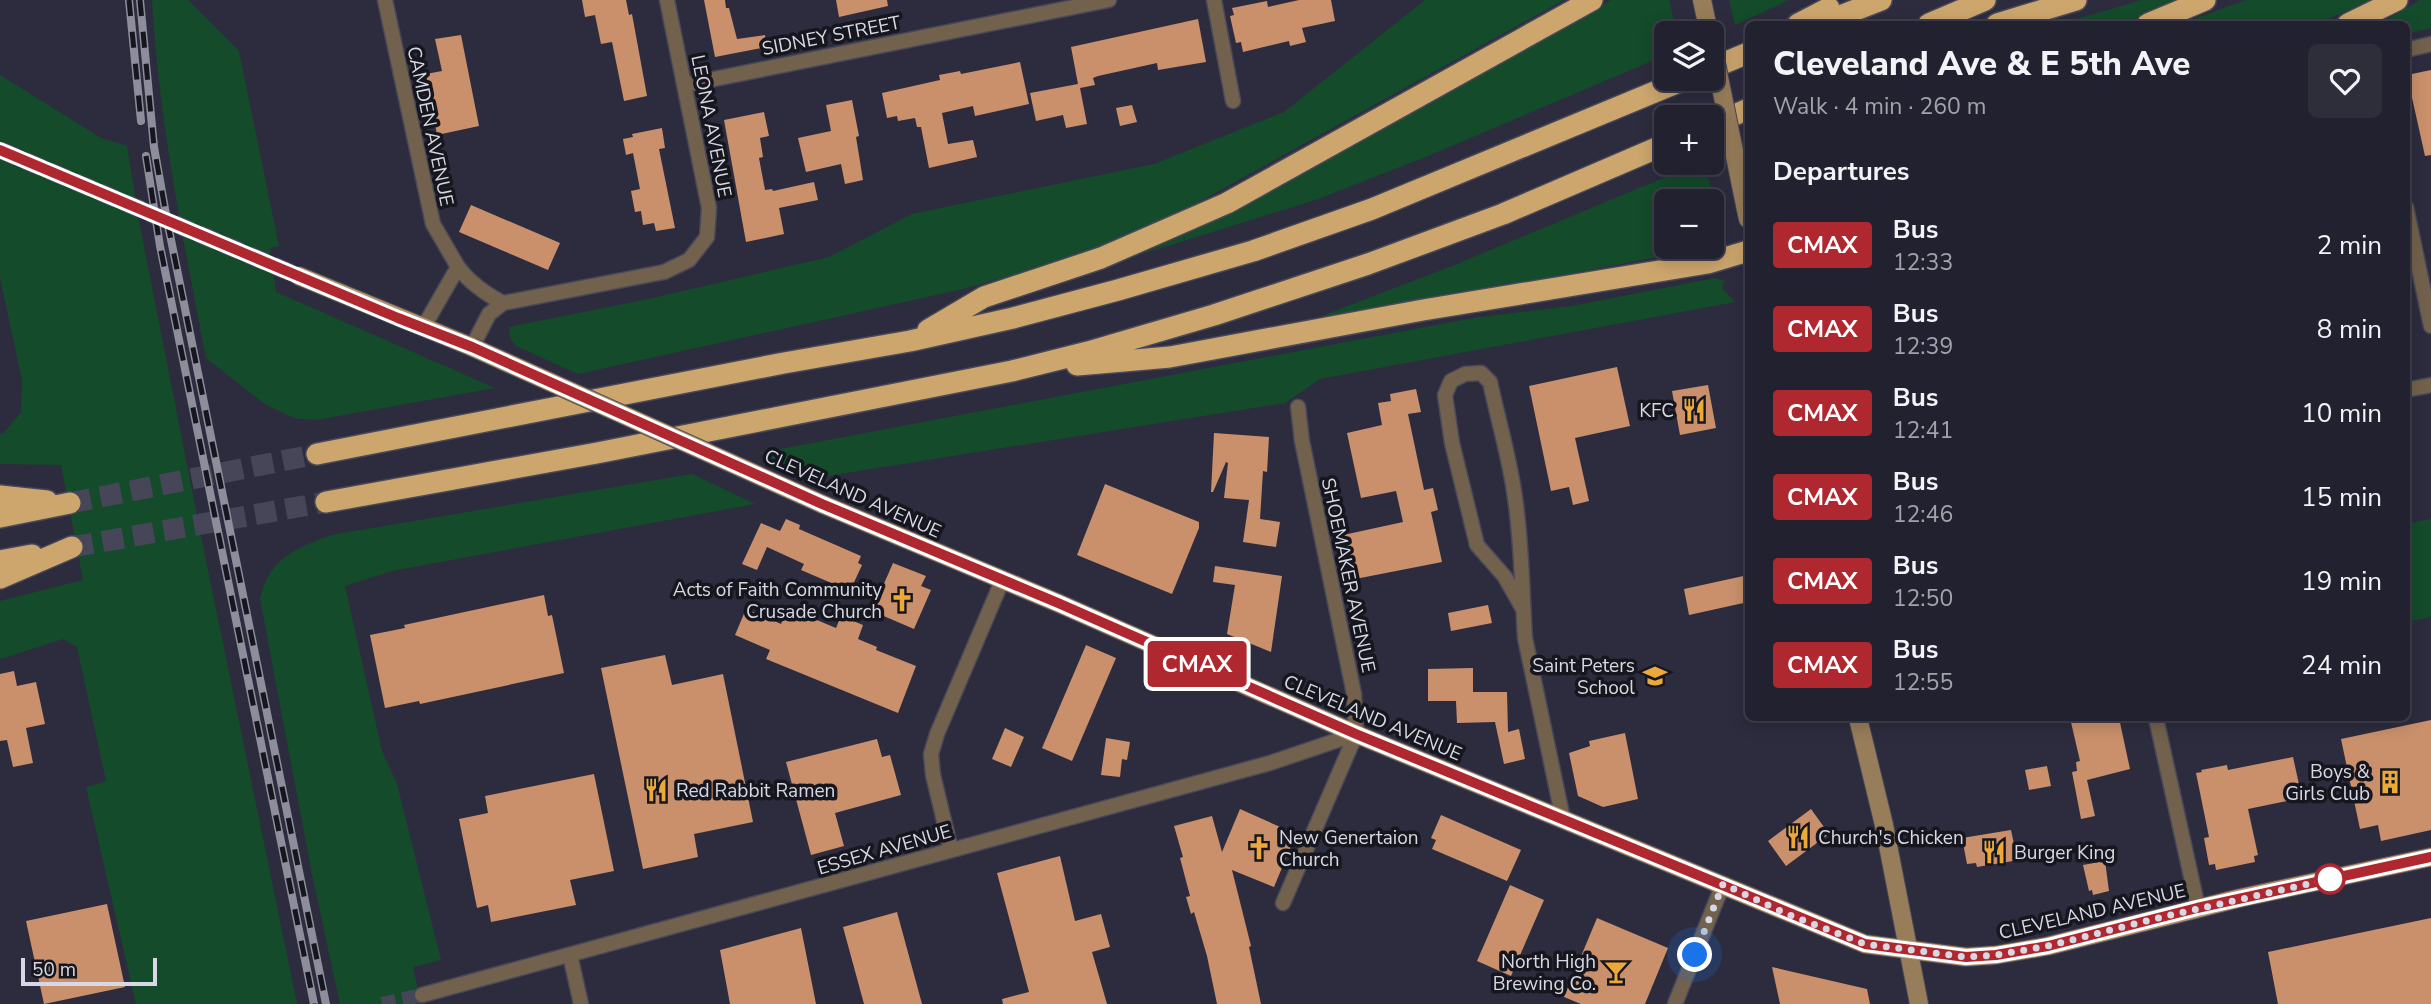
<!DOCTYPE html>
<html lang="en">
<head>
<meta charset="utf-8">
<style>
	body { margin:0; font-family:"Nunito Sans",sans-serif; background:#2e2e3b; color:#f1f3f6; height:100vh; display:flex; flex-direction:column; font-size:26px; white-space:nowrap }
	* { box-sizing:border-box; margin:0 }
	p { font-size:23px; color:#a2a3aa }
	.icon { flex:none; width:38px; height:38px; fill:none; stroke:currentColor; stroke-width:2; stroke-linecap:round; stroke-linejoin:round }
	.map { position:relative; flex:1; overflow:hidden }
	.sheet { position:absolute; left:1745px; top:21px; width:665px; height:700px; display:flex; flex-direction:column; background:#22212f; border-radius:10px; box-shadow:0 4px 18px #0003,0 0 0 2px #3f3e4b }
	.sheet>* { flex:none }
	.badge { padding:0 14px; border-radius:5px; font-size:24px; line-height:46px }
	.fabs { position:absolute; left:1654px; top:21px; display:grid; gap:14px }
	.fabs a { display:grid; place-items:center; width:70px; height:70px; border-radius:10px; background:#22212f; box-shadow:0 4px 18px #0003,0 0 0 2px #3f3e4b; font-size:35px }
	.scale { position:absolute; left:21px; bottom:18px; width:136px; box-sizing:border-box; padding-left:7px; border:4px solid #d8d8e4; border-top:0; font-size:19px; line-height:24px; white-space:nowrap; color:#d8d8e4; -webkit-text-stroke:5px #16161e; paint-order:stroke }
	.you { position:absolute; width:35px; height:35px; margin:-18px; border:5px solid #fff; border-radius:50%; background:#1a73e8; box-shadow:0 0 0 10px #1a73e833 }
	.map>.badge { position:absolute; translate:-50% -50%; box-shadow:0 0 0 4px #fff }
	h2 { padding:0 28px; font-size:26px; line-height:63px }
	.round { display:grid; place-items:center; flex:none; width:74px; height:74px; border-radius:10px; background:#2e2e3b }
	.head { display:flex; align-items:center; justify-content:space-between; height:119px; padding:0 28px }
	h1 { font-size:33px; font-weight:800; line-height:52px }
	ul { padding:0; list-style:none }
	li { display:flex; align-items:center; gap:21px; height:84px; padding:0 28px }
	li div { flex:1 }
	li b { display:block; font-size:26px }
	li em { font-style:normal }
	li .badge { min-width:77px; font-weight:700; text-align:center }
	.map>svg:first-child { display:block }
</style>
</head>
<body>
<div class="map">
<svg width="2431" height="1004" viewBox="0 0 2431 1004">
	<rect width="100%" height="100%" fill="#2d2c3f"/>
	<path fill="#144b2b" d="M152 0H188L239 51 279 246 270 248 276 292 495 388 316 420 294 418 266 405 206 358C183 239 159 121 152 0Z
		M1425 0H1564L1177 214 1136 233 1049 265 963 289 578 374 516 346 510 338 509 327 653 298 829 257 912 214 1154 164 1284 112Z
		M1611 0H1669L1677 33H1666V55L1428 156 1318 199 1142 254 1227 215Z
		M1729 0H1789L1735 25Z
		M2142 0H2181L2122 24H2059Z
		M2246 0H2373L2316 24H2180Z
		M2420 0H2431V28L2406 34V24H2380Z
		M0 75 101 138 127 146 140 226 203 546 297 1004H136L86 787 106 781 77 647 63 639 0 659V601L83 580 61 465 0 464V434L4 433 21 412 22 380 0 278Z
		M1699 163H1705L1714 203 1718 245 1712 247V201H1666V247H1711L1326 320 1324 315 1452 266Z
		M1715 278 1724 281 1722 288 1735 302 1320 379 1285 403 815 478 759 453 1473 318 1572 306Z
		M692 474 755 504 392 571 345 586 382 751 397 784 441 960 413 967 421 1004H340L312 874 260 599C269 558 295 549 331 535Z
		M2431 519V617L2406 622V524Z"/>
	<path fill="#ca906c" d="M582 0H626L629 15 632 14 647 96 624 101 612 42 601 44 595 15 585 17Z
		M704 0H725L726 8H729L737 39 765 35 767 47 715 57Z
		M836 0H887L888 6 839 17Z
		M1299 0H1331L1335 21 1302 28 1306 42 1290 46 1289 41 1243 52 1241 42 1236 43 1230 16 1234 15 1232 8 1267 1 1268 7Z
		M1198 19 1206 62 1158 70 1157 63 1098 76 1093 78 1095 85 1080 88 1087 124 1066 128 1063 115 1036 121 1030 93 1078 84 1071 47Z
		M461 35 479 126 437 135 426 74 442 71 435 39Z
		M1020 62 1029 104 975 116 973 106 942 113 948 144 973 140 977 157 929 168 921 127H917L915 118 898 121 897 116 887 118 882 93 940 80 939 75 960 71 961 74Z
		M2431 70V155L2425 156 2407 75Z
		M852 100 859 136 856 137 863 180 845 184 841 164 806 172 798 138 831 131 826 105Z
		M1132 105 1137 122 1120 126 1116 108Z
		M764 112 769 136 760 138 763 157 759 158 765 190 772 189 773 191 814 182 818 200 779 208 784 234 746 242 724 120Z
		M662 128 665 148 659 149 675 228 656 231 654 223 643 225 641 211 635 212 631 191 640 189 633 153 626 155 623 139 633 137 632 134Z
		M471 205 560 243 548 270 459 232Z
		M1617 367 1630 426 1575 438 1589 501 1573 505 1569 487 1551 491 1529 386Z
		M1708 385 1716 428 1680 435 1672 391Z
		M1416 389 1421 412 1408 414 1424 490 1433 488 1438 510 1431 512 1442 562 1345 581 1334 537 1403 522 1396 491 1361 498 1347 433 1382 425 1378 403 1391 401 1390 394Z
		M1214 433 1269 437 1267 472 1263 471 1260 519 1280 522 1276 547 1243 542 1249 500 1224 498 1228 463 1226 462 1213 492H1211Z
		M1105 484 1199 522V528L1172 594 1077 555Z
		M786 519 800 525 799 529 861 556 858 563 862 565 850 591 801 570 804 564 767 547 757 570 742 564 761 523 780 531Z
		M893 563 926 576 921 586 931 590 914 629 872 611Z
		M1215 566 1282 576 1271 652 1227 634 1235 585 1213 582Z
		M1748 575V602L1689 615 1684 589Z
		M544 595 548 616 552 615 564 673 420 704 419 701 385 708 370 635 405 628 404 625Z
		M1488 605 1492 623 1451 631 1448 613Z
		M788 608 836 628 841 616 863 625 858 639 877 647 876 650 916 666 898 713 766 659 770 650 735 635 746 609 781 624Z
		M1086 645 1116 658 1072 761 1042 748Z
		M665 655 672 685 723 674 753 822 694 834 698 857 643 869 601 668Z
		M1473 668V692H1507L1508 732 1519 729 1525 759 1504 764 1495 722 1457 723 1456 701H1428V669Z
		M14 671 17 686 36 682 45 724 26 728 33 763 13 767 7 740 0 741V674Z
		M2070 718H2119L2130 769 2087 780 2095 816 2081 819 2072 772 2077 771 2076 762 2080 761Z
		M2431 720V830L2381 841 2378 825 2360 829 2341 739Z
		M1005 728 1024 737 1011 767 992 759Z
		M1625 733 1638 799 1603 807 1578 796 1569 753 1590 746 1589 741Z
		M1106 738 1130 742 1127 760 1122 759 1120 777 1101 775Z
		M877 739 882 757 890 755 901 795 835 813 844 846 811 855 786 762Z
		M2293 757 2302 798 2248 809 2258 855 2254 856 2255 862 2216 870 2215 864 2209 865 2204 838 2209 837 2196 773 2202 772 2201 770 2227 765 2228 770Z
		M2047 766 2051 786 2029 790 2025 770Z
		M594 774 614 871 570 880 576 905 491 922 488 905 477 908 459 819 488 813 485 796Z
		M1240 809 1296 834 1274 887 1232 870 1251 946 1249 947 1261 1004H1217L1207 956 1194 912 1191 914 1186 897 1190 896 1180 858 1183 857 1174 826 1212 816 1222 852Z
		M1811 809 1829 834 1786 866 1768 841Z
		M1441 815 1521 850 1507 881 1432 849 1436 840 1431 838Z
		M2011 830 2014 844 2022 843 2025 859 1977 867 1976 863 1967 864 1962 838Z
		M1060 856 1075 921 1101 914 1110 947 1092 952 1107 1004H1003L1002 999 1029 992 997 873Z
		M2105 861 2109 891 2093 895 2092 890 2089 891 2083 865Z
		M1510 885 1544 900 1511 976 1477 961Z
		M107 904 125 987 44 1004 26 921Z
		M897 912 922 1004H864L843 927Z
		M1597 918 1668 948 1645 1004H1581L1564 997Z
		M2431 918V1004H2278L2268 952Z
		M801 928 816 1004H730L720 950Z
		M1772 967 1867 989 1870 1004H1780Z"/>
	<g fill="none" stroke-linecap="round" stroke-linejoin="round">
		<path stroke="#474658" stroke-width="14" stroke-dasharray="14 7" stroke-linecap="butt" d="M382 1004 422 995"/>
		<path stroke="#474658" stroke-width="18" stroke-dasharray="18 9" stroke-linecap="butt" d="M0 150 299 276"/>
		<path stroke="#474658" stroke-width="21" stroke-dasharray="21 10" stroke-linecap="butt" d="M70 503 317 454
			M72 547 326 502"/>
		<g stroke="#484859" stroke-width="17">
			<path id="street" d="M385 0 433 224 458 267 423 328
				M1214 0 1233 101
				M2406 50 2431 44
				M684 85 1109 0
				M2406 207 2431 326
				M458 267C470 283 484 293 503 303
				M472 347 489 314 503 303 664 272 689 260 707 237 709 208 667 0
				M2406 390 2431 385
				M1523 609 1505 577 1477 545 1452 443 1445 395 1451 381 1465 374 1481 373 1490 382C1498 420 1510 459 1515 498 1522 544 1522 592 1525 638L1563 819
				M2156 718 2198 908
				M951 850 933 775 931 754 937 734 1002 581
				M1283 903 1356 734 1354 694 1302 441 1298 407
				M570 955 581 1004
				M422 995 1270 763 1356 734
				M1675 1004 1723 884"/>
		</g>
		<g stroke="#484859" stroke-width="20">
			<path id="secondary" d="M1702 0 1709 33
				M1745 205 1748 219
				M1858 718 1884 825 1919 1004"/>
		</g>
		<g stroke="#484859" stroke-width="20">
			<path id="primary" d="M299 276 472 347
				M822 504 1058 603 1356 734 1865 944 1966 957 1996 955 2048 946 2240 898 2431 857"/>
		</g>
		<g stroke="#484859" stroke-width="24">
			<path id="highway" d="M1798 24 1829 8
				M1820 24 1881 0
				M1929 24 1985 0
				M1997 24 2076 0
				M2148 24 2205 0
				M2348 24 2397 0
				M1712 68 1748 53
				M1712 125 1748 109
				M928 330 984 297 1101 258 1227 203 1592 0
				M1077 365 1170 357 1423 310 1708 263 1748 251
				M317 454 784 363 910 341 1013 318 1118 290 1253 251 1372 209 1686 79
				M0 496 47 501
				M326 502 597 453 1012 371 1088 352 1214 315 1368 264 1503 214 1666 144
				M0 517 70 503
				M0 561 32 555
				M0 578 72 547"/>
		</g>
		<use href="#street" stroke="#72614c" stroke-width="14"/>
		<use href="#secondary" stroke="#977d5a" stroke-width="18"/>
		<use href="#primary" stroke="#b39265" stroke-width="18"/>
		<use href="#highway" stroke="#cda66e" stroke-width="21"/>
		<g stroke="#8d8d9c" stroke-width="8">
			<path id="rail" d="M129 0 141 121
				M140 0 154 147 167 220 326 1004
				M146 156 160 246 314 1004"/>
		</g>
		<use href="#rail" stroke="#16161e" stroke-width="5" stroke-dasharray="16" stroke-linecap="butt"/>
		<g stroke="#484859" stroke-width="20" stroke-linecap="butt">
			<path id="secondary-bridge" d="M1712 43 1745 205"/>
		</g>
		<g stroke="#484859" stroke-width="20" stroke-linecap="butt">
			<path id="primary-bridge" d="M472 347 822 504"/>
		</g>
		<use href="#secondary-bridge" stroke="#977d5a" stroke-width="18"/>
		<use href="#primary-bridge" stroke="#b39265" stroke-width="18"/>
	</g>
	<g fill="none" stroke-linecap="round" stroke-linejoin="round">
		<g stroke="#fff" stroke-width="16">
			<path id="line" d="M0 150 398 318 472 347 822 504 1058 603 1356 734 1865 944 1966 957 1996 955 2048 946 2197 908 2431 857"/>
		</g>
		<use href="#line" stroke="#af272f" stroke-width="10"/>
		<path stroke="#d8d8e4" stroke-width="7" stroke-dasharray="0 12.6" d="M1695 955 1723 884 1787 914 1865 944 1966 957 1996 955 2048 946 2158 918 2330 879"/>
	</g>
	<defs>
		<g id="restaurant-bare" transform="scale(1.89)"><path d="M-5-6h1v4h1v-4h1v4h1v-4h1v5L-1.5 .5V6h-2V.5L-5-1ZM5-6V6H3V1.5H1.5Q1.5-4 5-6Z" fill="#eca93a" stroke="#16161e" stroke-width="2.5" paint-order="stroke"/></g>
		<g id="church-bare" transform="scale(1.89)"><path d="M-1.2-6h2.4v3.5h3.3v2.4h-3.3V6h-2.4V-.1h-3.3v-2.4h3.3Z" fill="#eca93a" stroke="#16161e" stroke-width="2.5" paint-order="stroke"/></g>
		<g id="school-bare" transform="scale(1.89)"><path d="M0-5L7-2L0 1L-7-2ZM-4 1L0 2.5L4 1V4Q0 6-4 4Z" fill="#eca93a" stroke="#16161e" stroke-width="2.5" paint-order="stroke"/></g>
		<g id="building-bare" transform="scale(1.89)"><path d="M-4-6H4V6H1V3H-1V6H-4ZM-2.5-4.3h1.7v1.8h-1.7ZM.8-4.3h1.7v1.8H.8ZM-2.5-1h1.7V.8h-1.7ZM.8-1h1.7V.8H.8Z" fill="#eca93a" stroke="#16161e" stroke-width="2.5" paint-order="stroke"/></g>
		<g id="bar-bare" transform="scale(1.89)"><path d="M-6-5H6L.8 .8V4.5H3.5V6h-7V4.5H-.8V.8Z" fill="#eca93a" stroke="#16161e" stroke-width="2.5" paint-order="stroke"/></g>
	</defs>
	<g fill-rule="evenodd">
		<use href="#restaurant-bare" x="1694" y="410"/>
		<use href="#church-bare" x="902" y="600"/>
		<use href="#school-bare" x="1655" y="676"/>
		<use href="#building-bare" x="2390" y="782"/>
		<use href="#restaurant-bare" x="656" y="790"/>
		<use href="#restaurant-bare" x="1798" y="837"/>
		<use href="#church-bare" x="1259" y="848"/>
		<use href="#restaurant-bare" x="1994" y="852"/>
		<use href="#bar-bare" x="1616" y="972"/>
	</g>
	<circle fill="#fff" stroke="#af272f" stroke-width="3.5" cx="2330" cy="879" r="14"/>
	<g text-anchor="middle" stroke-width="7" stroke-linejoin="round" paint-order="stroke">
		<g font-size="19" fill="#d8d8e4" stroke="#16161e">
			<text transform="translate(831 35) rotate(-11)" y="7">SIDNEY STREET</text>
			<text transform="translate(431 126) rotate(78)" y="7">CAMDEN AVENUE</text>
			<text transform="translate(712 126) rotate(79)" y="7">LEONA AVENUE</text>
			<text transform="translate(853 493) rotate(24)" y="7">CLEVELAND AVENUE</text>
			<text transform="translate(1349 575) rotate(78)" y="7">SHOEMAKER AVENUE</text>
			<text transform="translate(1373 717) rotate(23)" y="7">CLEVELAND AVENUE</text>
			<text transform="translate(884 849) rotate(-16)" y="7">ESSEX AVENUE</text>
			<text transform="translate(2092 911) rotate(-13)" y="7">CLEVELAND AVENUE</text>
		</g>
		<g font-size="19" fill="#d8d8e4" stroke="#16161e" text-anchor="end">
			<text x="1674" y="417">KFC</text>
			<text x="882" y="596">Acts of Faith Community<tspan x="882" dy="22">Crusade Church</tspan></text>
			<text x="1635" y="672">Saint Peters<tspan x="1635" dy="22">School</tspan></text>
			<text x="2370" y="778">Boys &amp;<tspan x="2370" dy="22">Girls Club</tspan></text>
			<text x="676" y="797" text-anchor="start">Red Rabbit Ramen</text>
			<text x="1279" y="844" text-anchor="start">New Genertaion<tspan x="1279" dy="22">Church</tspan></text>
			<text x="1818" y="844" text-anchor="start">Church's Chicken</text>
			<text x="2014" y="859" text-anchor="start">Burger King</text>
			<text x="1596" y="968">North High<tspan x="1596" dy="22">Brewing Co.</tspan></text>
		</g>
	</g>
</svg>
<div class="fabs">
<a><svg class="icon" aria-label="layers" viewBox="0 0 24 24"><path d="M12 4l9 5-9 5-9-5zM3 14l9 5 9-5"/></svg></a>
<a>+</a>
<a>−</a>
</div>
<div class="scale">50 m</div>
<div class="you" style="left:1695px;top:955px"></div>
<b class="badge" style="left:1197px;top:664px;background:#af272f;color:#fff">CMAX</b>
<section class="sheet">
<div class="head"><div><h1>Cleveland Ave &amp; E 5th Ave</h1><p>Walk · 4 min · 260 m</p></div><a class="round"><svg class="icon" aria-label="heart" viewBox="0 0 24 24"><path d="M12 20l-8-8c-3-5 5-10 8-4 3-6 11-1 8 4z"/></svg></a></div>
<h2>Departures</h2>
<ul>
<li><span class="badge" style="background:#af272f;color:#fff">CMAX</span><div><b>Bus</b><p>12:33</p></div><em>2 min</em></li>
<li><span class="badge" style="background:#af272f;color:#fff">CMAX</span><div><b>Bus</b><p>12:39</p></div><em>8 min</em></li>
<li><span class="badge" style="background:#af272f;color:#fff">CMAX</span><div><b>Bus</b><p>12:41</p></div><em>10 min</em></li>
<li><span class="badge" style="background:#af272f;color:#fff">CMAX</span><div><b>Bus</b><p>12:46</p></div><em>15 min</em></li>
<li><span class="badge" style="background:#af272f;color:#fff">CMAX</span><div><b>Bus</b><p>12:50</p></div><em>19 min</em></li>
<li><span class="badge" style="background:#af272f;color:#fff">CMAX</span><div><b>Bus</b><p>12:55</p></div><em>24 min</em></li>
</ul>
</section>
</div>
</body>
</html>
